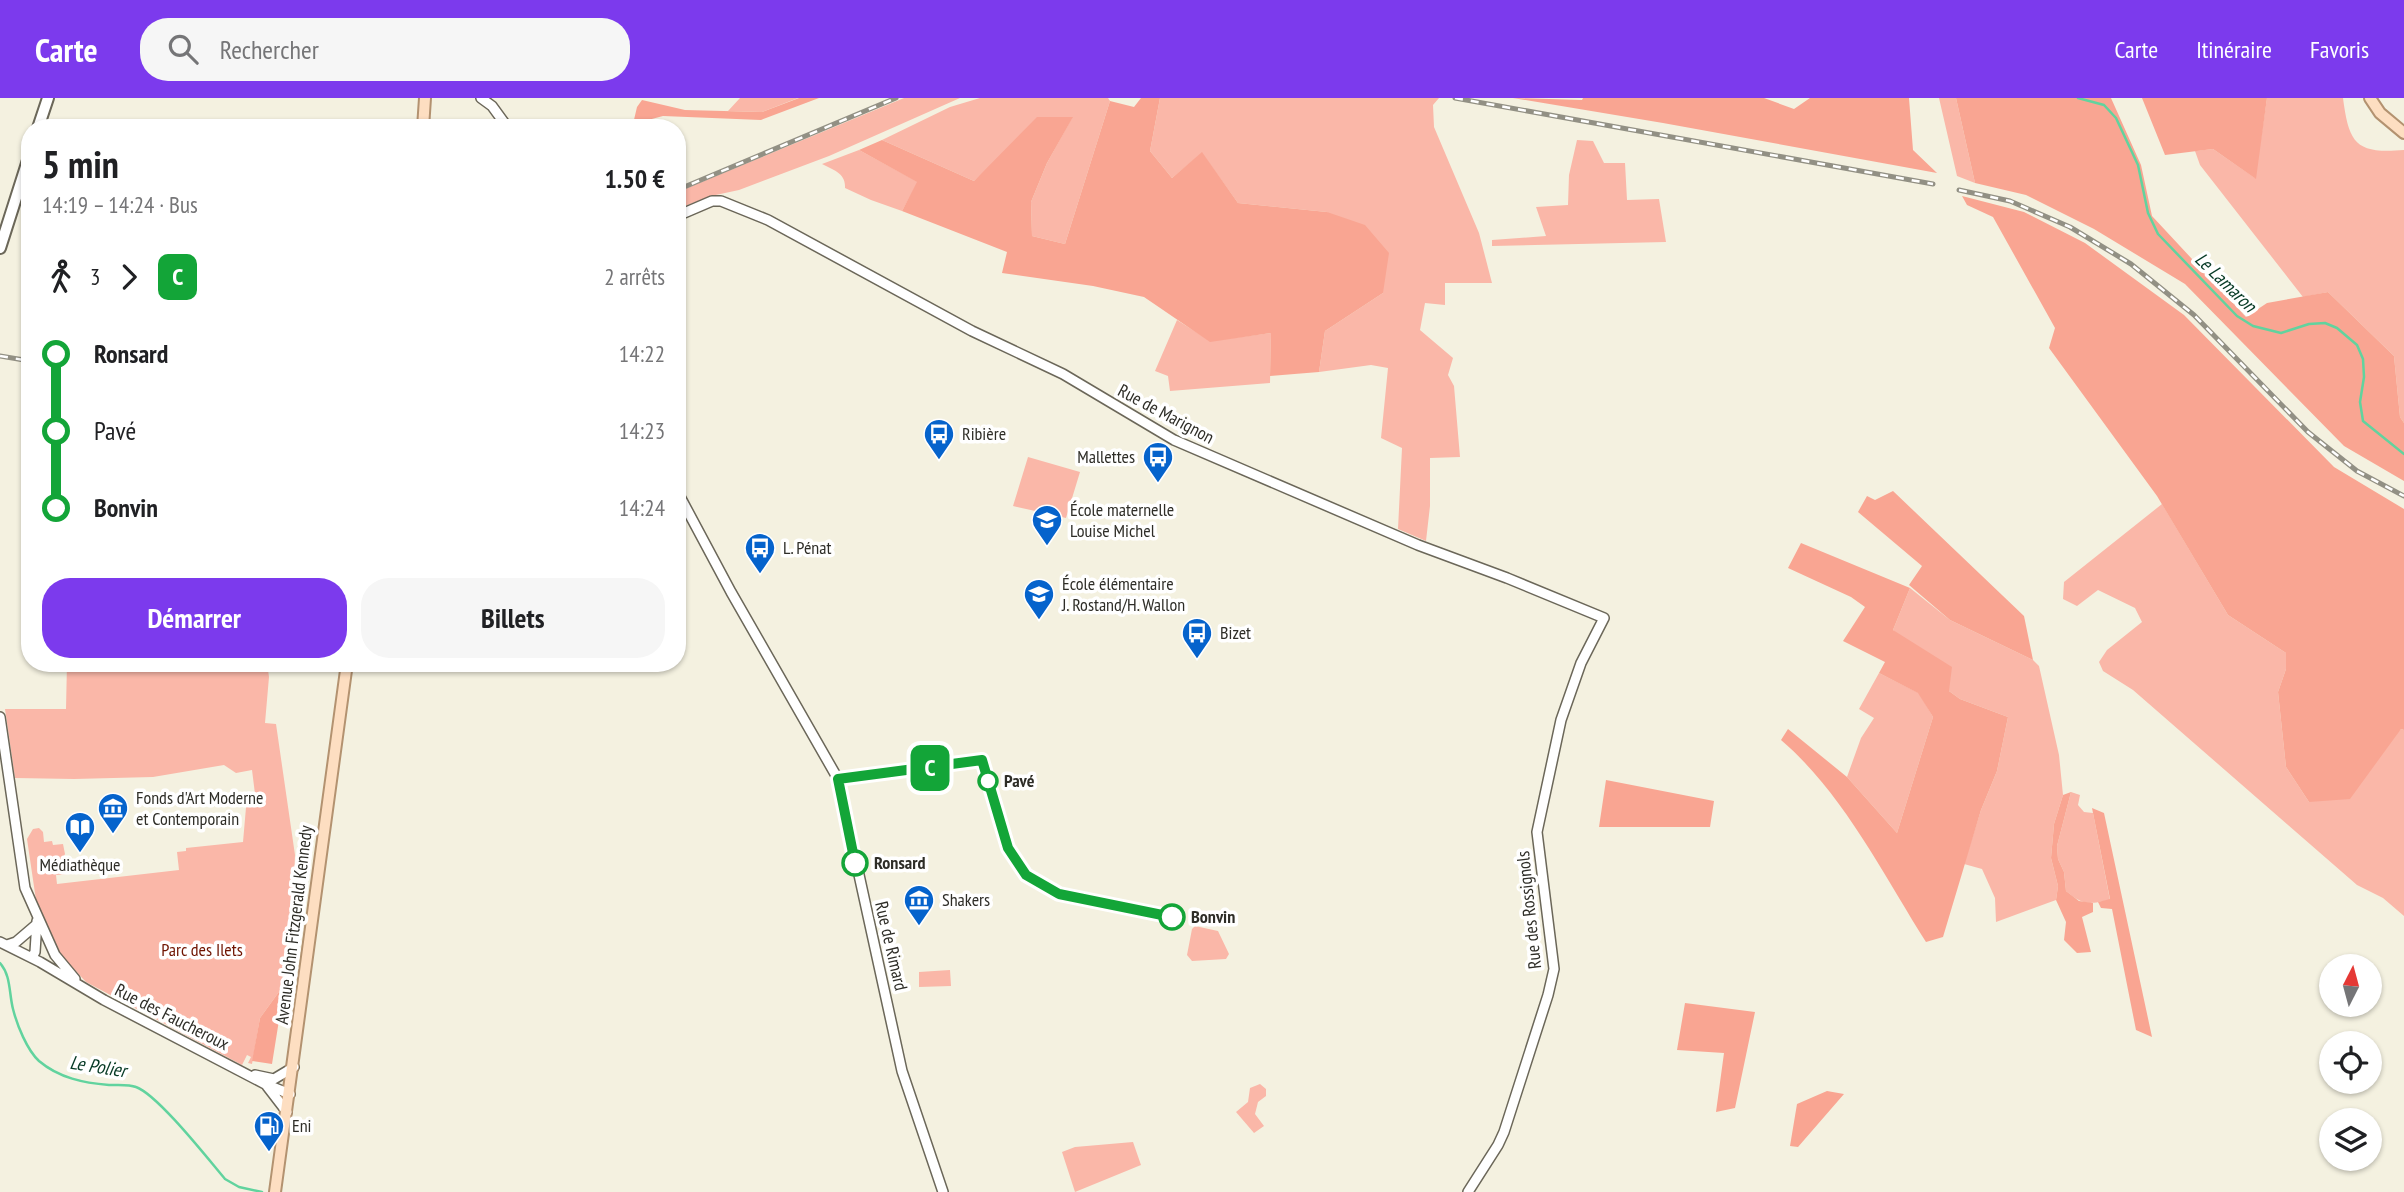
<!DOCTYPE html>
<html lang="fr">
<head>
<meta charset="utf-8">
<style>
	body { margin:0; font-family:"PT Sans Narrow",sans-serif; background:#f6f6f6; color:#202124; height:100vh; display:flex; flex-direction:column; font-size:26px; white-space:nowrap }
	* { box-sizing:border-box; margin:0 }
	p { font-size:23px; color:#757577 }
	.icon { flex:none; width:38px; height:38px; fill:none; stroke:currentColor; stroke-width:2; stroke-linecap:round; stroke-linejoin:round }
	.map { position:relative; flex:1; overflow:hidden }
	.sheet { position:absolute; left:21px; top:21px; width:665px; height:553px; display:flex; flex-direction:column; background:#fff; border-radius:28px; box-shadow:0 2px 5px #0004 }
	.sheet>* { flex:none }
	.badge { padding:0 14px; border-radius:10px; font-size:24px; line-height:46px }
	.needle { width:46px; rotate:6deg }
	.fabs { position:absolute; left:2319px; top:856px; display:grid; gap:14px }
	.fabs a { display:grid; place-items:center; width:63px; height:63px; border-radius:50%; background:#fff; box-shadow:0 2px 5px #0004; font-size:35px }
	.map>.badge { position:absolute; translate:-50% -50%; box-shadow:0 0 0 4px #fff }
	.legs { display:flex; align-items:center; gap:10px; height:77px; padding:0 21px; font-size:23px }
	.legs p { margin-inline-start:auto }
	.summary { display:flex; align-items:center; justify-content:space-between; height:119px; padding:0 21px }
	h1 { font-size:38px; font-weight:600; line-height:52px }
	.cta { display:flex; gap:14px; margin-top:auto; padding:14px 21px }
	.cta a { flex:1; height:80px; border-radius:28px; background:#7c3aed; color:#fff; font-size:28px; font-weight:600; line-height:80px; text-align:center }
	.cta a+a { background:#f6f6f6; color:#202124 }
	ul { padding:0 21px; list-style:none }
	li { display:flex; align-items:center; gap:24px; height:77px; font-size:26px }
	li i { display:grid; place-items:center; width:10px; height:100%; margin:0 9px; background:currentColor }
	li i::after { content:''; width:18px; height:18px; margin:-9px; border:5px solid; border-radius:50%; background:#fff }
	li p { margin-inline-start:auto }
	li:first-child i { background:linear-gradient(#0000 50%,currentColor 0) }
	li:last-child i { background:linear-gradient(currentColor 50%,#0000 0) }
	header { display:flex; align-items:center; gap:42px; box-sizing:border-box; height:98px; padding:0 35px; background:#7c3aed; color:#fff }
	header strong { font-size:33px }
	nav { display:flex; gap:38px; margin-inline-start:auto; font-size:24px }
	.search { width:490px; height:63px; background:#f6f6f6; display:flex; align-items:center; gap:18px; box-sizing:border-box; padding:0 24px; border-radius:28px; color:#757577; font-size:26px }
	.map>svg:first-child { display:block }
</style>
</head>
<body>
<header>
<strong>Carte</strong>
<div class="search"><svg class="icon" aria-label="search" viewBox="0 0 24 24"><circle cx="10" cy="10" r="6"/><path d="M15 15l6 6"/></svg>Rechercher</div>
<nav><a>Carte</a><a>Itinéraire</a><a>Favoris</a></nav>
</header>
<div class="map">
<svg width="2404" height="1094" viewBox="0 0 2404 1094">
	<rect width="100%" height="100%" fill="#f4f1e0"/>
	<path fill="#fab7a8" d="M740 0H798L762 14 728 13Z
		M904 0H960L829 58 739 92 711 98 677 111V97L681 96 680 93Z
		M980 0H1108L1110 3 1065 146 1032 138 1031 104 1047 65 1072 20 987 71 974 83 882 42 950 9Z
		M1160 0H1439L1433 7 1434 29 1479 135 1492 185H1445V207L1425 205 1420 232 1453 260 1448 277 1454 288 1460 359 1430 360V408L1426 443 1398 431 1402 350 1381 340 1388 270 1371 267 1319 274 1325 233 1383 195 1327 114 1238 105 1202 55 1172 80 1150 53Z
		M1939 0H1956L1975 85 1957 78Z
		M2267 0H2343C2349 46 2356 56 2404 52V325L2400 319 2394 258 2328 194 2303 199 2200 67 2195 53 2213 51 2255 80Z
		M1577 42 1593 43 1604 65H1625L1627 102 1659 101 1666 144 1492 148V142L1546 138 1536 109 1568 107 1569 77Z
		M859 52 918 84 902 113 871 102 845 90C846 75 833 72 822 66Z
		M1177 222 1210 243 1271 235 1270 285 1170 293 1168 278 1155 273Z
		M1028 359 1080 374 1066 420 1013 408Z
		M2162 406 2228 517 2286 555V571L2278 594 2286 669 2309 704 2401 631 2404 632V818L2383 800 2357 787 2133 592 2103 573 2099 564 2107 552 2142 524 2135 510 2098 492 2077 508 2063 501 2064 484Z
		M1910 490 1950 522 2033 562 2039 568 2059 657 2063 697 2054 726 2051 760 2058 788 2056 802 1996 824 1995 800 1982 771 1964 766 1981 712 1997 673 2008 619 1960 601 1949 593 1893 532Z
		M67 565H267L269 579 265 625 276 626 295 757 293 800 281 891 260 920 252 966 248 965 251 959 247 957 242 967 86 884 61 857 36 802 27 741 33 731 39 730 43 734 44 744 52 743 53 747 63 746 65 756 63 760 67 776 56 777 57 786 179 772 177 754 186 753V750L243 744 247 698 255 696 252 672 236 675 224 667 153 679 74 681 15 680 5 611H66Z
		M1879 575 1919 595 1933 619 1897 735 1847 679 1861 640 1874 620 1859 611Z
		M2071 694 2080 697 2078 707 2084 714 2093 715 2110 802C2088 806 2084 808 2066 793L2064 774 2058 761 2057 748Z
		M1195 828 1218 833 1229 856 1226 861 1192 863 1187 857 1192 831Z
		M950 872 951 888 919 889V874Z
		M1260 986 1266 991V998L1258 1004 1255 1016 1264 1028 1254 1035 1236 1014 1248 1004 1250 990Z
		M1133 1044 1141 1067 1075 1094 1062 1054 1075 1049Z"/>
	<path fill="#f9a592" d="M799 0H819L761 22 663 18 633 26 637 9 642 2 685 12 762 14Z
		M1141 0H1160L1150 53 1172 80 1202 54 1238 105 1327 114 1365 127 1389 155 1383 195 1325 233 1319 274 1270 278 1271 235 1210 244 1144 199 1093 188 1002 175 1007 154 902 113 917 84 859 52 882 42 974 83 1037 19H1073L1047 65 1031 104 1032 138 1065 146 1110 3 1134 9Z
		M1513 0 1582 2 1583 0H1764L1794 11 1810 0H1909L1913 52 1937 75 1663 25Z
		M1956 0H2111L2141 67 2152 118 2246 219 2267 205 2328 194 2394 258 2400 319 2404 325V383L2344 348 2185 186 2094 131 2026 97 1975 85Z
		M2142 0H2267L2256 81 2213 51 2165 57Z
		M1962 98 2024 114 2085 145 2184 217 2334 369 2404 411V632L2401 631 2350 701 2309 704 2286 669 2278 594 2286 571V555L2228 517 2157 398 2049 250 2055 230 1993 119 1967 107Z
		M1893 393 2024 518 2033 562 1950 522 1909 487 1922 468 1858 414 1867 398 1875 402Z
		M1801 445 1910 490 1893 532 1952 569 1949 593 1960 601 2008 619 1997 673 1981 712 1943 839 1926 844C1883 776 1843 695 1781 642L1788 631 1847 679 1897 735 1933 619 1918 595 1879 575 1885 564 1843 543 1865 509 1851 499 1788 470Z
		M1606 682 1714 703 1710 729H1599Z
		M2071 694 2057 748 2058 761 2064 774 2066 793 2079 803 2093 805V814L2082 819 2091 854 2077 855 2064 842 2066 824 2056 802 2058 788 2051 760 2054 726 2063 697Z
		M2092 710 2104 715 2152 939 2136 932 2112 811 2101 810 2098 804 2110 801Z
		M281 891H284L272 966 252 963 260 920Z
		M1685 905 1755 914 1735 1010 1716 1014 1724 955 1677 952Z
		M1827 993 1844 996 1798 1049 1790 1048 1797 1006Z"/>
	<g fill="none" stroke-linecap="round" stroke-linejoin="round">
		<path stroke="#61d39e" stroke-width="2.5" d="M2078 0 2104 7 2116 20 2138 67 2148 115 2158 136 2237 218 2253 228 2281 235 2309 226 2325 225 2337 230 2357 247 2363 261 2364 279 2360 304 2363 323 2404 356
			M0 865C11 877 9 896 13 911 17 927 27 952 39 963 59 980 84 985 109 987 118 987 129 986 136 989 158 997 208 1061 225 1081L239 1089 262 1094"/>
		<g stroke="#6b6759" stroke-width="12">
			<path id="tertiary" d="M481 0 492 8 508 30
				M677 118 712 103H721L768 122 972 233 1063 276 1174 342 1418 447 1507 480 1604 520 1581 565 1561 622 1537 734 1554 871 1548 897 1504 1034 1498 1047 1468 1094
				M677 393 731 494 838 681 902 973 943 1094
				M0 619 25 790 55 857 75 881
				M0 844 40 864 104 902 265 986 290 996
				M7 847 16 844 37 826
				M32 859 35 854 37 823
				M255 977 274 981 294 969
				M267 988 287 1014"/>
		</g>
		<g stroke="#6b6759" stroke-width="14">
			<path id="secondary" d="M38 30 48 0
				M0 150 30 56"/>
		</g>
		<g stroke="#b39270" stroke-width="14">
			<path id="primary" d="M2370 0 2380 15 2404 35
				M423 30 425 0
				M275 1094 347 565"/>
		</g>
		<use href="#tertiary" stroke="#fff" stroke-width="9"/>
		<use href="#secondary" stroke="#fff" stroke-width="10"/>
		<use href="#primary" stroke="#fddec1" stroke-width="10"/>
		<g stroke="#929084" stroke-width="5">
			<path id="rail" d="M1455 0 1933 86
				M677 92 896 0
				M1959 92 2010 103 2070 129 2131 166 2194 217 2308 334 2357 373 2404 398
				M0 258 30 263"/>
		</g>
		<use href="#rail" stroke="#fff" stroke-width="2.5" stroke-dasharray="8" stroke-linecap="butt"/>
	</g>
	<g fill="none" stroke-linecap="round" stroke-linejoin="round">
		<g stroke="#fff" stroke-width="16">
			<path id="line-1" d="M855 765 838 681 982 662 1008 750 1026 777 1059 796 1172 819"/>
		</g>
		<use href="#line-1" stroke="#13a538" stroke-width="10"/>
	</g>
	<defs>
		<g id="bus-pin" transform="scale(1.575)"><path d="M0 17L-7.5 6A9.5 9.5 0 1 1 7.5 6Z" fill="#0563cc" stroke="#fff"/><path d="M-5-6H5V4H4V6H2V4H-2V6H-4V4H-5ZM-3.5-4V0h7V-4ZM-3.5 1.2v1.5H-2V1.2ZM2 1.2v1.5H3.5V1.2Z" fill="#fff"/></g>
		<g id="school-pin" transform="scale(1.575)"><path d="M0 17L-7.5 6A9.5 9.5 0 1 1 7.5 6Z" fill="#0563cc" stroke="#fff"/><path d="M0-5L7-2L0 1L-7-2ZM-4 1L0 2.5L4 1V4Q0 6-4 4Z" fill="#fff"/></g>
		<g id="museum-pin" transform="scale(1.575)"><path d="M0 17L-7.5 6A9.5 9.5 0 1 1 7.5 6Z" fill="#0563cc" stroke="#fff"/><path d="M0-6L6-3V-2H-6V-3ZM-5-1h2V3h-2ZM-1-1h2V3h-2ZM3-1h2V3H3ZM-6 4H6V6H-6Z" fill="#fff"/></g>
		<g id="library-pin" transform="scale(1.575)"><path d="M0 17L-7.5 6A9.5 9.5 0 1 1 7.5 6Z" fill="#0563cc" stroke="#fff"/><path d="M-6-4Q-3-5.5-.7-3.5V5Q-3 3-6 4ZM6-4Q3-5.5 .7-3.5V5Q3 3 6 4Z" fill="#fff"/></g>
		<g id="fuel-pin" transform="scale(1.575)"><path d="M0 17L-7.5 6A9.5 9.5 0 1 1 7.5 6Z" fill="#0563cc" stroke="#fff"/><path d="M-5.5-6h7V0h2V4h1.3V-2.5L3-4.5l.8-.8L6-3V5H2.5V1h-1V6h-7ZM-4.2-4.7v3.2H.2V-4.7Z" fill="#fff"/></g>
	</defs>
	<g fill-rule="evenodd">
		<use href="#bus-pin" x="939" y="336"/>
		<use href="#bus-pin" x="1158" y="359"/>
		<use href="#school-pin" x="1047" y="422"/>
		<use href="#bus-pin" x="760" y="450"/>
		<use href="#school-pin" x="1039" y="496"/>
		<use href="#bus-pin" x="1197" y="535"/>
		<use href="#museum-pin" x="113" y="710"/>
		<use href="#library-pin" x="80" y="729"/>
		<use href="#museum-pin" x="919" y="802"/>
		<use href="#fuel-pin" x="269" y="1028"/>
	</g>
	<g fill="#fff" stroke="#13a538" stroke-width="3.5">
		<circle cx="988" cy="683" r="9"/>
		<circle cx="855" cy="765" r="12"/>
		<circle cx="1172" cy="819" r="12"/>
	</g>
	<g text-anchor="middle" stroke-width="7" stroke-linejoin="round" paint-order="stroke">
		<g font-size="18" fill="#2e2d27" stroke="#fff">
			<text transform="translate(1166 316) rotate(28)" y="6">Rue de Marignon</text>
			<text transform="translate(1529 812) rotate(-96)" y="6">Rue des Rossignols</text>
			<text transform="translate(294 827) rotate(-83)" y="6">Avenue John Fitzgerald Kennedy</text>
			<text transform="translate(891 848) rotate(77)" y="6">Rue de Rimard</text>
			<text transform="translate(172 919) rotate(27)" y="6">Rue des Faucheroux</text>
		</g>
		<g font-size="18" fill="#2e2d27" stroke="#fff" text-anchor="start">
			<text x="962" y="342">Ribière</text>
			<text x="1135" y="365" text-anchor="end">Mallettes</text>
			<text x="1070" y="418">École maternelle<tspan x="1070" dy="21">Louise Michel</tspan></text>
			<text x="783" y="456">L. Pénat</text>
			<text x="1062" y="492">École élémentaire<tspan x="1062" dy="21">J. Rostand/H. Wallon</tspan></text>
			<text x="1220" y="541">Bizet</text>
			<text x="136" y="706">Fonds d'Art Moderne<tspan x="136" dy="21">et Contemporain</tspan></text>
			<text x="80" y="773" text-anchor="middle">Médiathèque</text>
			<text x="942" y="808">Shakers</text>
			<text x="292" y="1034">Eni</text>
		</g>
		<g font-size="18" font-weight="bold" fill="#2e2d27" stroke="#fff" text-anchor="start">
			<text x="1004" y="689">Pavé</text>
			<text x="874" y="771">Ronsard</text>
			<text x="1191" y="825">Bonvin</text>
		</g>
		<g font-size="18" fill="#6f1401" stroke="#fff">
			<text x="202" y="858">Parc des Ilets</text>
		</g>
		<g font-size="19" font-style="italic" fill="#063a25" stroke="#fff">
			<text transform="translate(2226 184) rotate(44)" y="7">Le Lamaron</text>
			<text transform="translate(98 968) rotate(9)" y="7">Le Polier</text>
		</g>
	</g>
</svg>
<div class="fabs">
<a><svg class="needle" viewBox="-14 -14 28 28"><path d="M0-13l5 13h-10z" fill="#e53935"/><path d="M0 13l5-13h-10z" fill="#757577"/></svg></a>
<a><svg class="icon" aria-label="locate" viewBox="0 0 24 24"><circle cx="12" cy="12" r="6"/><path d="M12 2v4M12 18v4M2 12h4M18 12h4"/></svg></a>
<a><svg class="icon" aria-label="layers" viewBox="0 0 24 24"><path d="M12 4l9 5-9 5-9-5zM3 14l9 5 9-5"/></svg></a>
</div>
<b class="badge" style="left:930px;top:670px;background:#13a538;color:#fff">C</b>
<section class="sheet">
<div class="summary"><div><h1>5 min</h1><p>14:19 – 14:24 · Bus</p></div><b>1.50 €</b></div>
<div class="legs"><svg class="icon" aria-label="walk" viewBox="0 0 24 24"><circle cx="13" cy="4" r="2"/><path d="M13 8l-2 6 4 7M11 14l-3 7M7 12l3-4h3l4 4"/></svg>3<svg class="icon" aria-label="forward" viewBox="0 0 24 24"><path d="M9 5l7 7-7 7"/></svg><b class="badge" style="background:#13a538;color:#fff">C</b><p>2 arrêts</p></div>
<ul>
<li><i style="color:#13a538"></i><b>Ronsard</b><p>14:22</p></li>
<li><i style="color:#13a538"></i><span>Pavé</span><p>14:23</p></li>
<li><i style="color:#13a538"></i><b>Bonvin</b><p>14:24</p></li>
</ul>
<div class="cta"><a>Démarrer</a><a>Billets</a></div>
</section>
</div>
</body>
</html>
